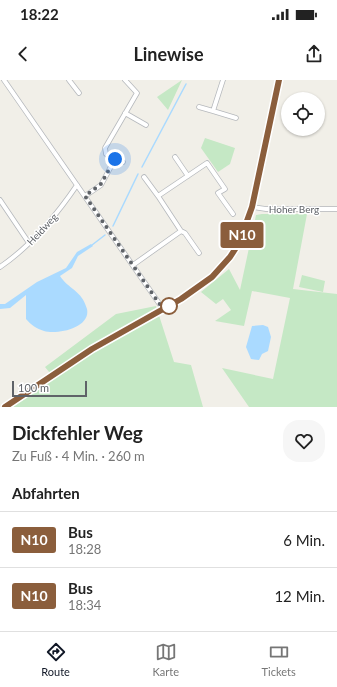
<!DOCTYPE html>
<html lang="de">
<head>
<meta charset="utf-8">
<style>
	body { margin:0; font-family:Lato,sans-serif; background:#f6f6f6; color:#222; height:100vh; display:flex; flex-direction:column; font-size:15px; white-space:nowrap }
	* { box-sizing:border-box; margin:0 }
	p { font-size:13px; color:#767676 }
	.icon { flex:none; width:22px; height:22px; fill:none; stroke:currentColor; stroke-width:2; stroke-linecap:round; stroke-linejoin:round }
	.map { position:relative; height:327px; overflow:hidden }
	.details { display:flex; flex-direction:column; background:#fff; flex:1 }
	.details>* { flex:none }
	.badge { padding:0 8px; border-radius:3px; font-size:14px; line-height:26px }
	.controls { position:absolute; left:281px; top:12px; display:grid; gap:8px }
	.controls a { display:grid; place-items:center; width:44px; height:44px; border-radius:50%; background:#fff; box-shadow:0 1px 3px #0004; font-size:20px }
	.scale { position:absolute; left:12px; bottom:10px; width:75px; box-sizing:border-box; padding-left:4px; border:2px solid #5f6368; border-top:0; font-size:11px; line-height:14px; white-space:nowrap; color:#5f6368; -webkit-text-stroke:3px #fff; paint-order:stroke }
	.you { position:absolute; width:20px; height:20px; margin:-10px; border:3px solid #fff; border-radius:50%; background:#1a73e8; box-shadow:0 0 0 6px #1a73e833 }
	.map>.badge { position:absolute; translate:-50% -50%; box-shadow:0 0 0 2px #fff }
	h2 { padding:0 12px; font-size:15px; line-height:36px }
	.round { display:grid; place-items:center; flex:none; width:42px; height:42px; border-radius:16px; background:#f6f6f6 }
	.headline { display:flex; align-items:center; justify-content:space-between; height:68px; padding:0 12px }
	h1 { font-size:19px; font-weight:700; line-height:30px }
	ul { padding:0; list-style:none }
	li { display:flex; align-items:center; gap:12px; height:56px; padding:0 12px; border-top:1px solid #e0e0e0 }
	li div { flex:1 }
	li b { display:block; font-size:15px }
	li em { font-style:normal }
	li .badge { min-width:44px; font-weight:700; text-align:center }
	.status { display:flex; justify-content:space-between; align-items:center; height:28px; padding:0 20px; background:#fff; direction:ltr }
	.status svg { height:11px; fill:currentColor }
	header { display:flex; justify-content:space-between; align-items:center; height:52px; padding:0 12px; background:#fff; font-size:18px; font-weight:700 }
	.menu { display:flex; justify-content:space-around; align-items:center; height:56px; border-top:1px solid #e0e0e0; background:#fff; font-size:11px; color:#767676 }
	.menu a { display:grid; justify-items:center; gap:2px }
	.menu .current { color:#111827 }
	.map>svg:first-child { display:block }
</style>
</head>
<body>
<div class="status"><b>18:22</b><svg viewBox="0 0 49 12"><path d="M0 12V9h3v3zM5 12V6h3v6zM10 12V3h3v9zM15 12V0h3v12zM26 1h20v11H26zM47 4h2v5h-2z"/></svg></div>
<header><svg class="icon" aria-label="back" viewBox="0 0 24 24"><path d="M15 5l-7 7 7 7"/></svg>Linewise<svg class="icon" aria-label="share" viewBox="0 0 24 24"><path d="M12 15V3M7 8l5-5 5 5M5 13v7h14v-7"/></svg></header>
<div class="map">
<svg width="337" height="327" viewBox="0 0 337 327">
	<rect width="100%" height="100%" fill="#f1efe8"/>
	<path fill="#c5e8c5" d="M182 0 168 30 157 17Z
		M205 58 235 68 230 84 218 92 201 68Z
		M262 134H307L293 209 337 214V327H249L222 288 273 299 290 218 252 211 244 246 215 241 231 230 223 219 216 224 201 212 229 189 240 210 256 135Z
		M302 195 325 201 323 212 299 207Z
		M156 226 174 282 191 285 203 327H13L54 298 45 287 116 234Z"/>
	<path fill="#aadaff" d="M91 164 93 166 78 176 72 188 60 196C68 209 82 210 87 229 91 248 57 255 44 251 37 249 30 244 26 239V215L10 228 0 229V224H5L37 202 66 188 77 172Z
		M263 245 268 247 271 257 268 271 262 274 259 280 251 279 246 267 252 246Z"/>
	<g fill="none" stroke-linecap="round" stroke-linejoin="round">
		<path stroke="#aadaff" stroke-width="1.5" d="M142 87 186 4
			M113 146 138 94
			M92 165 105 155"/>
		<g stroke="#b5b8bc" stroke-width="5.5">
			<path id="street" d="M4 0 163 229
				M69 0 79 13
				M199 27 213 31 223 0
				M213 31 236 38
				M125 33 146 45
				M175 77 188 96
				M115 79 123 82
				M144 97 158 116
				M85 116 101 105 115 79 106 74 105 68 137 13 125 0
				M0 120 29 163
				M252 127 266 129H337
				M181 151 185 153 199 173
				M133 185 181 151 158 116 207 83 225 109 218 113 233 134
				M0 187C31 166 56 136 77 105"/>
		</g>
		<g stroke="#b6babf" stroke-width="7">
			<path id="secondary" d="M5 327 92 269 181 219 212 197 230 177 239 163 252 127 279 0"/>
		</g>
		<use href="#street" stroke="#fff" stroke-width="4"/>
		<use href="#secondary" stroke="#fff" stroke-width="5.5"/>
	</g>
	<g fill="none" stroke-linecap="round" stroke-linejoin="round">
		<g stroke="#fff" stroke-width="9">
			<path id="line" d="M5 327 92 269 181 219 212 197 230 177 239 163 252 127 279 0"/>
		</g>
		<use href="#line" stroke="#8b5e3c" stroke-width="6"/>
		<path stroke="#5f6368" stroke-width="4" stroke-dasharray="0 7.2" d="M115 79 101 104 85 116 163 229 169 226"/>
	</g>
	<circle fill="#fff" stroke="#8b5e3c" stroke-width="2" cx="169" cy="226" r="8"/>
	<g text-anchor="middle" stroke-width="3" stroke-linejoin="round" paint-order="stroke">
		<g font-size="10" fill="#5f6368" stroke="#fff">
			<text x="294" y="133">Hoher Berg</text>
			<text transform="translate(42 149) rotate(-47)" y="4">Heidweg</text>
		</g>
	</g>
</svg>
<div class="controls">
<a><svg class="icon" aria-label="locate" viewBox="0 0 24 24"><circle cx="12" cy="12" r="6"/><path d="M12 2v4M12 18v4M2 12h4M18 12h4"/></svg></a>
</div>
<div class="scale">100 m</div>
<div class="you" style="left:115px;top:79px"></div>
<b class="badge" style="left:242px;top:155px;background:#8b5e3c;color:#fff">N10</b>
</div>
<section class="details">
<div class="headline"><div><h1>Dickfehler Weg</h1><p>Zu Fuß · 4 Min. · 260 m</p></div><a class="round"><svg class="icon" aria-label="heart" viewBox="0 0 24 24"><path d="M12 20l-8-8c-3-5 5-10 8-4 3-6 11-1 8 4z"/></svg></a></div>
<h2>Abfahrten</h2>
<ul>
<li><span class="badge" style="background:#8b5e3c;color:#fff">N10</span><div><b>Bus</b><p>18:28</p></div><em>6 Min.</em></li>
<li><span class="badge" style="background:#8b5e3c;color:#fff">N10</span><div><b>Bus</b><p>18:34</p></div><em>12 Min.</em></li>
</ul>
</section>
<nav class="menu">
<a class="current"><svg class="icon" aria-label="directions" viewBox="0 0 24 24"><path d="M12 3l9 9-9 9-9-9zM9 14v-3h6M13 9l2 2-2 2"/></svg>Route</a>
<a><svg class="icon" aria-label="map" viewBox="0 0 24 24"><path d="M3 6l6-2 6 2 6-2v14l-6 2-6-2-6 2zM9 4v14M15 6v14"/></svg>Karte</a>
<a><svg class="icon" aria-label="tickets" viewBox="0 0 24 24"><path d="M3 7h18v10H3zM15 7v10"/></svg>Tickets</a>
</nav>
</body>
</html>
